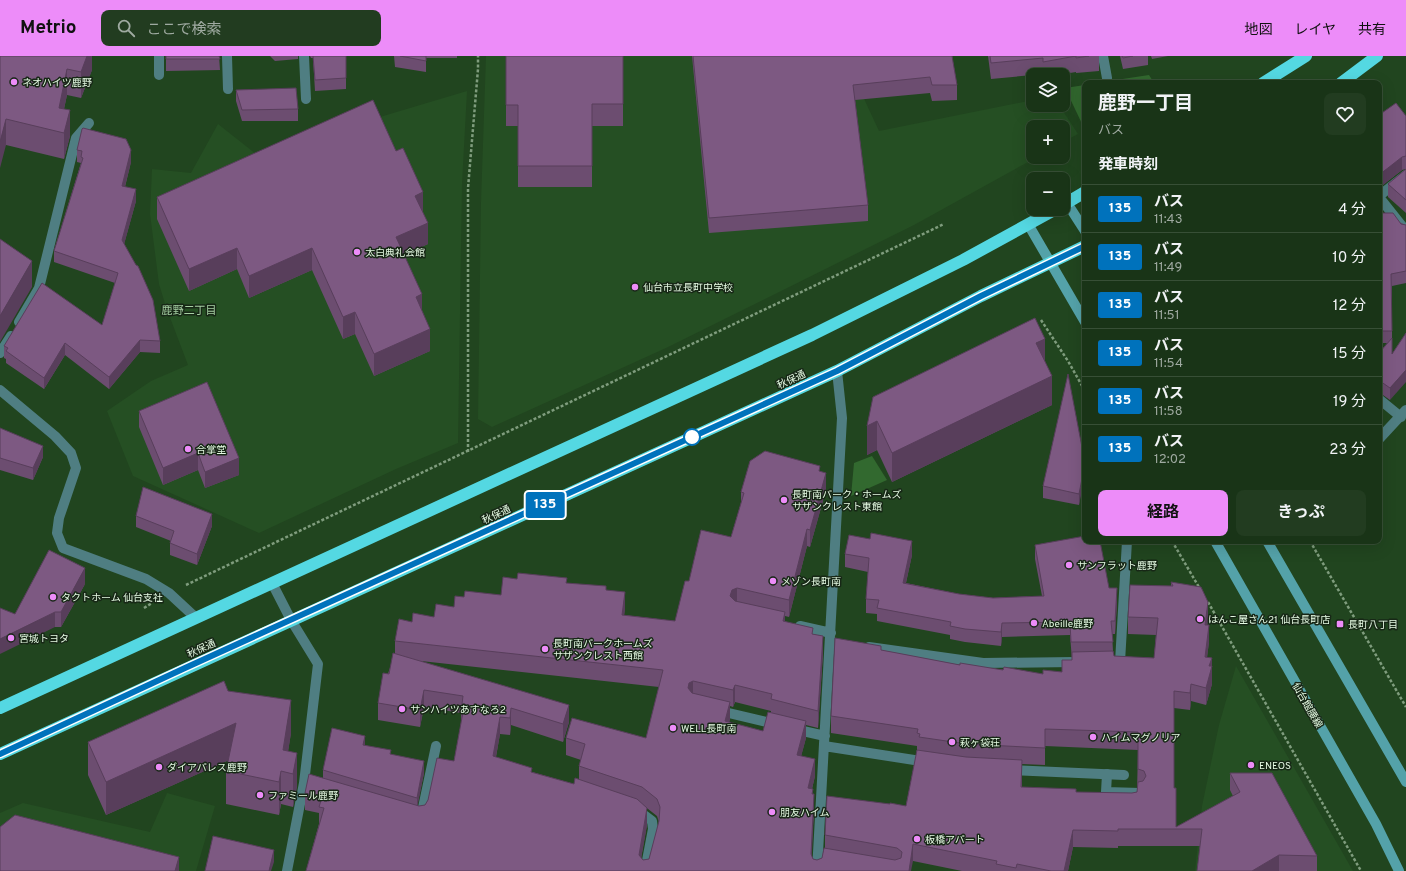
<!DOCTYPE html>
<html lang="ja">
<head>
<meta charset="utf-8">
<style>
	body { margin:0; font-family:Overpass,"Noto Sans JP",sans-serif; background:#223c20; color:#f1f3f6; height:100vh; display:flex; flex-direction:column; font-size:15px; white-space:nowrap }
	* { box-sizing:border-box; margin:0 }
	p { font-size:13px; color:#9faaa1 }
	.icon { flex:none; width:22px; height:22px; fill:none; stroke:currentColor; stroke-width:2; stroke-linecap:round; stroke-linejoin:round }
	.map { position:relative; flex:1; overflow:hidden }
	.drawer { position:absolute; left:1082px; top:24px; width:300px; height:464px; display:flex; flex-direction:column; background:#193417; border-radius:8px; box-shadow:0 4px 16px #0002,0 0 0 1px #374f36 }
	.drawer>* { flex:none }
	.badge { padding:0 8px; border-radius:3px; font-size:14px; line-height:26px }
	.buttons { position:absolute; left:1026px; top:12px; display:grid; gap:8px }
	.buttons a { display:grid; place-items:center; width:44px; height:44px; border-radius:8px; background:#193417; box-shadow:0 4px 16px #0002,0 0 0 1px #374f36; font-size:20px }
	.map>.badge { position:absolute; translate:-50% -50%; box-shadow:0 0 0 2px #fff }
	h2 { padding:0 16px; font-size:15px; line-height:36px }
	.round { display:grid; place-items:center; flex:none; width:42px; height:42px; border-radius:8px; background:#223c20 }
	.head { display:flex; align-items:center; justify-content:space-between; height:68px; padding:0 16px }
	h1 { font-size:19px; font-weight:700; line-height:30px }
	.button { display:flex; gap:8px; margin-top:auto; padding:8px 16px }
	.button a { flex:1; height:46px; border-radius:8px; background:#ed8cf9; color:#111; font-size:16px; font-weight:700; line-height:46px; text-align:center }
	.button a+a { background:#223c20; color:#f1f3f6 }
	ul { padding:0; list-style:none }
	li { display:flex; align-items:center; gap:12px; height:48px; padding:0 16px; border-top:1px solid #374f36 }
	li div { flex:1 }
	li b { display:block; font-size:15px }
	li em { font-style:normal }
	li .badge { min-width:44px; font-weight:700; text-align:center }
	header { display:flex; align-items:center; gap:24px; box-sizing:border-box; height:56px; padding:0 20px; background:#ed8cf9; color:#111 }
	header strong { font-size:19px }
	nav { display:flex; gap:22px; margin-inline-start:auto; font-size:14px }
	.search { width:280px; height:36px; background:#223c20; display:flex; align-items:center; gap:10px; box-sizing:border-box; padding:0 14px; border-radius:8px; color:#9faaa1; font-size:15px }
	.map>svg:first-child { display:block }
</style>
</head>
<body>
<header>
<strong>Metrio</strong>
<div class="search"><svg class="icon" aria-label="search" viewBox="0 0 24 24"><circle cx="10" cy="10" r="6"/><path d="M15 15l6 6"/></svg>ここで検索</div>
<nav><a>地図</a><a>レイヤ</a><a>共有</a></nav>
</header>
<div class="map">
<svg width="1406" height="815" viewBox="0 0 1406 815">
	<rect width="100%" height="100%" fill="#21451f"/>
	<path fill="#254f23" d="M486 0H852L853 19 879 75 1033 44V49H1059L1078 78 1063 86V71H1033V101H1037L914 169 666 292 492 371 478 363 481 146Z
		M467 35 462 128 458 387 396 413 259 477 133 420 107 355 151 325 188 309 166 251 159 228 150 158 152 113 191 117 218 68 256 98Z
		M1236 610 1353 815H1195L1202 750 1219 669Z
		M167 737 215 750 196 815H0V757L23 747 150 776Z"/>
	<path fill="#32692f" d="M1149 19 1154 27H1096Z
		M1085 29V74L1065 32Z
		M872 400 887 424 851 440 854 407Z"/>
	<g fill="none" stroke-linecap="round" stroke-linejoin="round">
		<path stroke="#7f9c7d" stroke-width="2.5" stroke-dasharray="3 2" stroke-linecap="butt" d="M1041 264 1068 305 1085 335
			M468 396V132L478 13V0
			M1172 485 1200 533
			M1310 485 1406 651
			M186 529 944 168
			M1208 546 1361 815
			M144 552 152 547"/>
		<path stroke="#4f7e82" stroke-width="10" d="M1107 718 1106 736 1140 737"/>
		<path stroke="#4f7e82" stroke-width="10" d="M159 0V19
			M227 0 228 33
			M304 0 306 43
			M1103 0 1107 22
			M1379 140 1406 119
			M1379 141 1406 175
			M19 266 39 232 76 82 89 67
			M0 297 11 280
			M0 334 55 380 71 397 76 412 59 462 57 477 63 492 146 523 169 537 196 562
			M1379 343 1401 361
			M1379 383 1406 354
			M272 527 291 564 318 608 304 727 287 815
			M800 570 831 577
			M869 591 983 607 1075 606
			M1113 606H1120L1127 485
			M716 654 779 669
			M794 673 825 680
			M824 690 927 706
			M1009 714 1124 719
			M636 753 652 765 653 773 645 815
			M421 761 436 690
			M817 815 842 362 837 315"/>
		<path stroke="#54a2a9" stroke-width="10" d="M1067 147 1085 175
			M1028 168 1085 266
			M1215 485 1376 768 1399 815
			M1267 485 1406 726"/>
		<path stroke="#54d8e2" stroke-width="12" d="M1263 27 1306 0
			M1341 27 1377 0
			M1063 149 1085 136
			M0 652 812 279 963 204 1056 153
			M0 698 837 315 981 240 1085 190"/>
	</g>
	<path fill="#6c4d70" fill-rule="evenodd" d="M0 0H92V14L81 42 67 39 64 53 70 80 64 103 6 89Z
		M166 0H219L220 14 166 15Z
		M270 0H298V3L275 5Z
		M310 0H346V33L315 35 313 2H311Z
		M394 0H457V2H426V16L395 11Z
		M506 0H623V70H592V131H518V70H506Z
		M692 0H952L957 29V44L932 45 930 37 855 44 868 149V165L709 177Z
		M988 0H1099V15L1076 17V16L1058 19H1043V18L991 23Z
		M1120 0H1148V9L1123 13Z
		M1151 0H1168L1152 3Z
		M236 34 298 53V65H242L236 45Z
		M1406 60V113L1402 114 1379 132Z
		M77 94 131 106 125 131 136 145 124 188 160 285V297L140 296 109 333 65 299 44 333 6 307V303L4 302V290L102 269 115 227 54 206V195L81 107 77 106Z
		M396 95 423 157 428 188 404 199 422 255 430 295 374 320 355 278 343 283 312 214 249 242 237 213 189 235 157 163V141Z
		M1406 113V157L1388 141V128Z
		M1379 157 1406 169V227L1392 230V298L1390 344 1380 337 1379 297 1387 287H1379Z
		M1045 305 1052 349 892 426 877 394 867 399 873 341Z
		M139 355 239 419 205 432 198 414 163 429 139 371Z
		M0 372 43 401 33 424 0 414Z
		M1085 407 1079 449 1043 442V430Z
		M820 415 826 434 810 491 807 490 789 561 785 560V566L813 578 823 597 818 672 806 669V682L801 700 815 720 812 733 814 755 811 799 813 803 817 804 822 802 825 793V779L890 748 906 750 917 694V690L831 677V660L881 594 897 597 960 609 1043 618 1062 616 1072 604 1070 579 1002 581 1001 590 965 586 950 583V579L877 565V558L866 557V543L868 516 845 511V498L912 499 906 527 959 538 993 542 1042 540 1035 503V489L1109 532 1117 546 1115 578H1112L1113 595 1114 600 1154 602 1156 579 1128 578V561L1171 530V526L1208 563 1207 569 1209 586 1207 601 1212 602V628L1206 649 1191 645 1190 654 1174 652V732L1176 771 1233 740 1230 734V717L1317 800V815H1197L1200 790H1118V792L1073 791 1068 815H962L913 805 306 815 319 768V757L305 754V737L323 722V714L365 689 391 698 424 717 417 750H419L425 749 428 744 454 705 461 667V657L424 651 420 671 378 664V647L395 597V585L412 566 434 561 454 551 464 541 501 539 517 523 567 527 606 534 625 553 624 559 675 565 689 525 731 481 741 447V436ZM421 605 659 631 646 682H566V699L581 704 579 710V724L574 728 532 716 496 701 500 678 510 679 511 669 563 686 569 666ZM735 646 771 655V656L763 675 729 666 730 663V650L733 651ZM1045 690 1138 694 1137 736 1132 737 1076 736 1022 731V708L1045 709ZM643 749 657 760 659 766 649 803 643 804 641 802 647 769Z
		M136 460 212 470 197 509 170 499V487L171 485 136 471Z
		M85 528 61 571H55L15 558Z
		M228 635 291 677 288 695 297 730 293 751 281 748 279 759 226 748V715L229 704 106 759 88 719V686Z"/>
	<path fill="#583e5b" d="M87 0H92V14L81 42V16Z
		M67 13V39L59 76V52Z
		M70 54V80L64 103V77Z
		M6 63V89L0 112V86Z
		M131 94V106L122 142V130Z
		M1402 101V114L1379 132V119Z
		M136 133V145L122 196V184Z
		M423 136V157L415 140Z
		M428 167V188L396 202V181Z
		M237 192V213L189 235V213Z
		M312 192V214L249 242V220Z
		M32 205V231L0 286V260Z
		M422 238V260L416 241Z
		M355 256V278L343 283V261Z
		M430 273V295L374 320V298Z
		M1045 283V312L1036 287Z
		M140 284V296L109 333V321Z
		M65 287V299L44 333V322Z
		M1406 314V326L1390 344V332Z
		M1052 320V349L892 426V397Z
		M1380 325V337H1379V326Z
		M1381 342V351L1383 349V360L1379 365V344Z
		M877 365V394L867 399V370Z
		M43 390V401L33 424V412Z
		M198 397V414L163 429V412Z
		M239 402V419L205 432V416Z
		M1085 409V420L1079 449V438Z
		M826 417V434L810 491V474Z
		M212 458V470L197 509V498Z
		M807 473V490L789 561V544Z
		M912 485V499L903 540V527Z
		M85 512V528L61 571V556Z
		M737 532V550L730 540 732 534Z
		M1117 532V546L1115 578V565Z
		M625 536V553L622 576V559Z
		M1208 546V563L1205 586V569Z
		M55 556V571L0 598V583Z
		M785 556V574L783 565Z
		M1002 567V581L1001 590V576Z
		M1209 569V586L1205 618V601Z
		M823 580V597L818 672V655Z
		M1212 602V628L1206 649V632L1209 610Z
		M693 625V642L688 632 689 627Z
		M1191 628V645L1190 654V637Z
		M735 629V646L733 651V634Z
		M424 634V651L420 671V654Z
		M291 644V677L285 716 283 694Z
		M730 646V663L725 682V665Z
		M569 649V666L563 686V668Z
		M511 652V669L510 679V662Z
		M500 661V678L493 717V700Z
		M806 665V682L797 716V699Z
		M236 667V701L106 759V726Z
		M365 680V691L363 689Z
		M297 697V730L293 751V718Z
		M815 703V720L808 749V732Z
		M424 705V717L417 753V742Z
		M281 715V748L279 759V726Z
		M814 738V755L811 815V798Z
		M647 752V769L639 815V799Z
		M1073 774V791L1068 815H1064Z
		M913 788V805L911 815H909Z
		M274 794V806L271 815H269Z
		M1279 799V815H1252Z
		M179 801V815H175Z"/>
	<path fill="#7d5982" stroke="#583e5b" d="M0 0H87L81 16 67 13 59 52 70 54 64 77 6 63 0 86Z
		M166 0H219L220 3H166Z
		M313 0H346V22L315 24Z
		M400 0H426V5Z
		M506 0H623V48H592V110H518V49H506Z
		M693 0H952L957 29H932L930 21 853 29 868 149 709 162Z
		M990 0H1089L1076 2V0L1043 6V2L991 7Z
		M1122 0H1133L1123 2Z
		M296 32 298 53 242 54 236 34Z
		M373 44 396 95 403 92 423 136 415 140 428 167 396 181 422 238 416 241 430 273 374 298 355 256 343 261 312 192 249 220 237 192 189 213 157 141Z
		M1396 47 1406 60V100L1402 101 1379 119V59Z
		M83 72 126 83 131 94 122 130 136 133 122 184 136 209 138 210 153 244 160 285 140 284 109 321 65 287 44 322 6 295 8 292 4 290 42 227 102 269 118 217 54 195 83 102 81 101 82 95 77 94 82 73Z
		M1406 113V144L1388 128Z
		M1379 157H1393L1401 168 1406 169V215L1391 218 1392 275H1379Z
		M0 183 32 205 0 260Z
		M1035 262 1045 283 1036 287 1052 320 892 397 877 365 867 370 873 341Z
		M1406 277V314L1390 332 1380 325 1379 326V297L1392 282V298Z
		M1068 318 1085 407 1079 438 1043 430Z
		M207 326 239 402 205 416 198 397 163 412 139 355Z
		M1379 345 1383 349 1379 353Z
		M0 372 43 390 33 412 0 402Z
		M765 395 820 410 819 415 826 417 810 474 807 473 789 544 737 532 732 534 730 540 735 545 785 556 783 565 813 572 812 578 823 580 818 655 771 643 772 638 735 629 733 634 693 625 689 627 688 632 692 637 730 646 725 665 763 675 768 656 806 665 797 699 815 703 808 732 813 733 812 738H814L811 798 813 803 817 804 822 802 824 792 895 804 901 802 902 796 897 792 825 779 827 740 890 748V747L906 750 917 694 966 701 1022 704 1021 731 1076 733V736L1132 737 1137 736 1138 726 1143 725 1146 720 1144 715 1138 713V676L1045 673V692L967 688 919 681 920 678 917 677 918 673 831 660 835 582 881 590V594L897 597 960 609V607L1003 614 1004 611 1043 618V614L1062 616V604H1072V596L1113 595 1114 600 1154 602 1158 562 1128 561 1130 529 1173 530 1171 526 1201 531 1208 546 1205 569H1209L1205 601 1212 602 1209 610H1212L1206 632 1191 628 1190 637 1174 635V732H1176V771L1240 736 1230 717H1272L1317 800 1279 799 1252 815H1197L1202 773H1118V775L1073 774 1064 815H1051L1017 808 1016 812 996 808 997 805 913 788 909 815H306L324 752 319 751 322 741 305 737 309 718 419 750 425 749 428 744 437 702 454 705 463 656H461L463 640 424 634 420 654 378 647 383 617 389 618 393 597 569 649 563 668 511 652 510 662 500 661 493 700 532 712 531 716 574 728 575 722 637 743 647 752 639 799 643 804 649 803 659 765 660 751 657 743 642 731 579 710 585 688 566 682 572 662 646 682 663 614 395 585 399 563 412 566 413 557 434 561 436 548 454 551 455 540 464 541 465 535 501 539 503 521 517 523 518 517 567 522 566 527 606 530V534L625 536 622 559 675 565 685 525H689L701 474 731 481 744 437 741 436 750 405Z
		M143 431 212 458 197 498 170 487 174 475 136 460Z
		M871 477 912 485 903 527 959 538 993 542 1044 540 1035 489 1085 480V485H1100L1109 532H1117L1115 565H1111L1113 586H1071L1070 566 1002 567 1001 576 965 573 950 570 951 566 877 552 879 544 866 543 869 502 845 498 849 479 870 483Z
		M49 494 85 512 61 556H55L0 583V552L15 558Z
		M224 625 228 635 291 644 283 694 297 697 293 718 281 715 279 726 226 715 236 667 106 726 88 686Z
		M332 672 365 680 363 689 391 694 390 698 424 705 417 742 323 714Z
		M15 759 179 801 175 815H0V771Z
		M213 780 274 794 269 815H205Z"/>
	<g fill="none" stroke-linecap="round" stroke-linejoin="round">
		<g stroke="#fff" stroke-width="9">
			<path id="line" d="M0 698 185 612 837 315 981 240 1085 190"/>
		</g>
		<use href="#line" stroke="#0072bc" stroke-width="6"/>
	</g>
	<g fill="#ed8cf9" stroke="#172716" stroke-width="1.5">
		<circle cx="14" cy="26" r="4"/>
		<circle cx="357" cy="196" r="4"/>
		<circle cx="635" cy="231" r="4"/>
		<circle cx="188" cy="393" r="4"/>
		<circle cx="784" cy="444" r="4"/>
		<circle cx="1069" cy="509" r="4"/>
		<circle cx="773" cy="525" r="4"/>
		<circle cx="53" cy="541" r="4"/>
		<circle cx="1200" cy="563" r="4"/>
		<circle cx="1034" cy="567" r="4"/>
		<rect x="1336" y="564" width="8" height="8" rx="2"/>
		<circle cx="11" cy="582" r="4"/>
		<circle cx="545" cy="593" r="4"/>
		<circle cx="402" cy="653" r="4"/>
		<circle cx="673" cy="672" r="4"/>
		<circle cx="1093" cy="681" r="4"/>
		<circle cx="952" cy="686" r="4"/>
		<circle cx="1251" cy="709" r="4"/>
		<circle cx="159" cy="711" r="4"/>
		<circle cx="260" cy="739" r="4"/>
		<circle cx="772" cy="756" r="4"/>
		<circle cx="917" cy="783" r="4"/>
	</g>
	<circle fill="#fff" stroke="#0072bc" stroke-width="2" cx="692" cy="381" r="8"/>
	<g text-anchor="middle" stroke-width="3" stroke-linejoin="round" paint-order="stroke">
		<g font-size="10" fill="#e6fbe4" stroke="#172716" text-anchor="start">
			<text x="22" y="30">ネオハイツ鹿野</text>
			<text x="365" y="200">太白典礼会館</text>
			<text x="643" y="235">仙台市立長町中学校</text>
			<text x="196" y="397">合掌堂</text>
			<text x="792" y="442">長町南パーク・ホームズ<tspan x="792" dy="12">サザンクレスト東館</tspan></text>
			<text x="1077" y="513">サンフラット鹿野</text>
			<text x="781" y="529">メゾン長町南</text>
			<text x="61" y="545">タクトホーム 仙台支社</text>
			<text x="1208" y="567">はんこ屋さん21 仙台長町店</text>
			<text x="1042" y="571">Abeille鹿野</text>
			<text x="1348" y="572">長町八丁目</text>
			<text x="19" y="586">宮城トヨタ</text>
			<text x="553" y="591">長町南パークホームズ<tspan x="553" dy="12">サザンクレスト西館</tspan></text>
			<text x="410" y="657">サンハイツあすなろ2</text>
			<text x="681" y="676">WELL長町南</text>
			<text x="1101" y="685">ハイムマグノリア</text>
			<text x="960" y="690">萩ヶ袋荘</text>
			<text x="1259" y="713">ENEOS</text>
			<text x="167" y="715">ダイアパレス鹿野</text>
			<text x="268" y="743">ファミール鹿野</text>
			<text x="780" y="760">朋友ハイム</text>
			<text x="925" y="787">板橋アパート</text>
		</g>
		<g font-size="10" fill="#e6fbe4" stroke="#172716">
			<text transform="translate(791 323) rotate(-25)" y="4">秋保通</text>
			<text transform="translate(496 458) rotate(-25)" y="4">秋保通</text>
			<text transform="translate(201 592) rotate(-24)" y="4">秋保通</text>
			<text transform="translate(1308 649) rotate(60)" y="4">仙台館腰線</text>
		</g>
		<g font-size="11" fill="#a6cfa3" stroke="#172716">
			<text x="189" y="258">鹿野二丁目</text>
		</g>
	</g>
</svg>
<div class="buttons">
<a><svg class="icon" aria-label="layers" viewBox="0 0 24 24"><path d="M12 4l9 5-9 5-9-5zM3 14l9 5 9-5"/></svg></a>
<a>+</a>
<a>−</a>
</div>
<b class="badge" style="left:545px;top:449px;background:#0072bc;color:#fff">135</b>
<section class="drawer">
<div class="head"><div><h1>鹿野一丁目</h1><p>バス</p></div><a class="round"><svg class="icon" aria-label="heart" viewBox="0 0 24 24"><path d="M12 20l-8-8c-3-5 5-10 8-4 3-6 11-1 8 4z"/></svg></a></div>
<h2>発車時刻</h2>
<ul>
<li><span class="badge" style="background:#0072bc;color:#fff">135</span><div><b>バス</b><p>11:43</p></div><em>4 分</em></li>
<li><span class="badge" style="background:#0072bc;color:#fff">135</span><div><b>バス</b><p>11:49</p></div><em>10 分</em></li>
<li><span class="badge" style="background:#0072bc;color:#fff">135</span><div><b>バス</b><p>11:51</p></div><em>12 分</em></li>
<li><span class="badge" style="background:#0072bc;color:#fff">135</span><div><b>バス</b><p>11:54</p></div><em>15 分</em></li>
<li><span class="badge" style="background:#0072bc;color:#fff">135</span><div><b>バス</b><p>11:58</p></div><em>19 分</em></li>
<li><span class="badge" style="background:#0072bc;color:#fff">135</span><div><b>バス</b><p>12:02</p></div><em>23 分</em></li>
</ul>
<div class="button"><a>経路</a><a>きっぷ</a></div>
</section>
</div>
</body>
</html>
